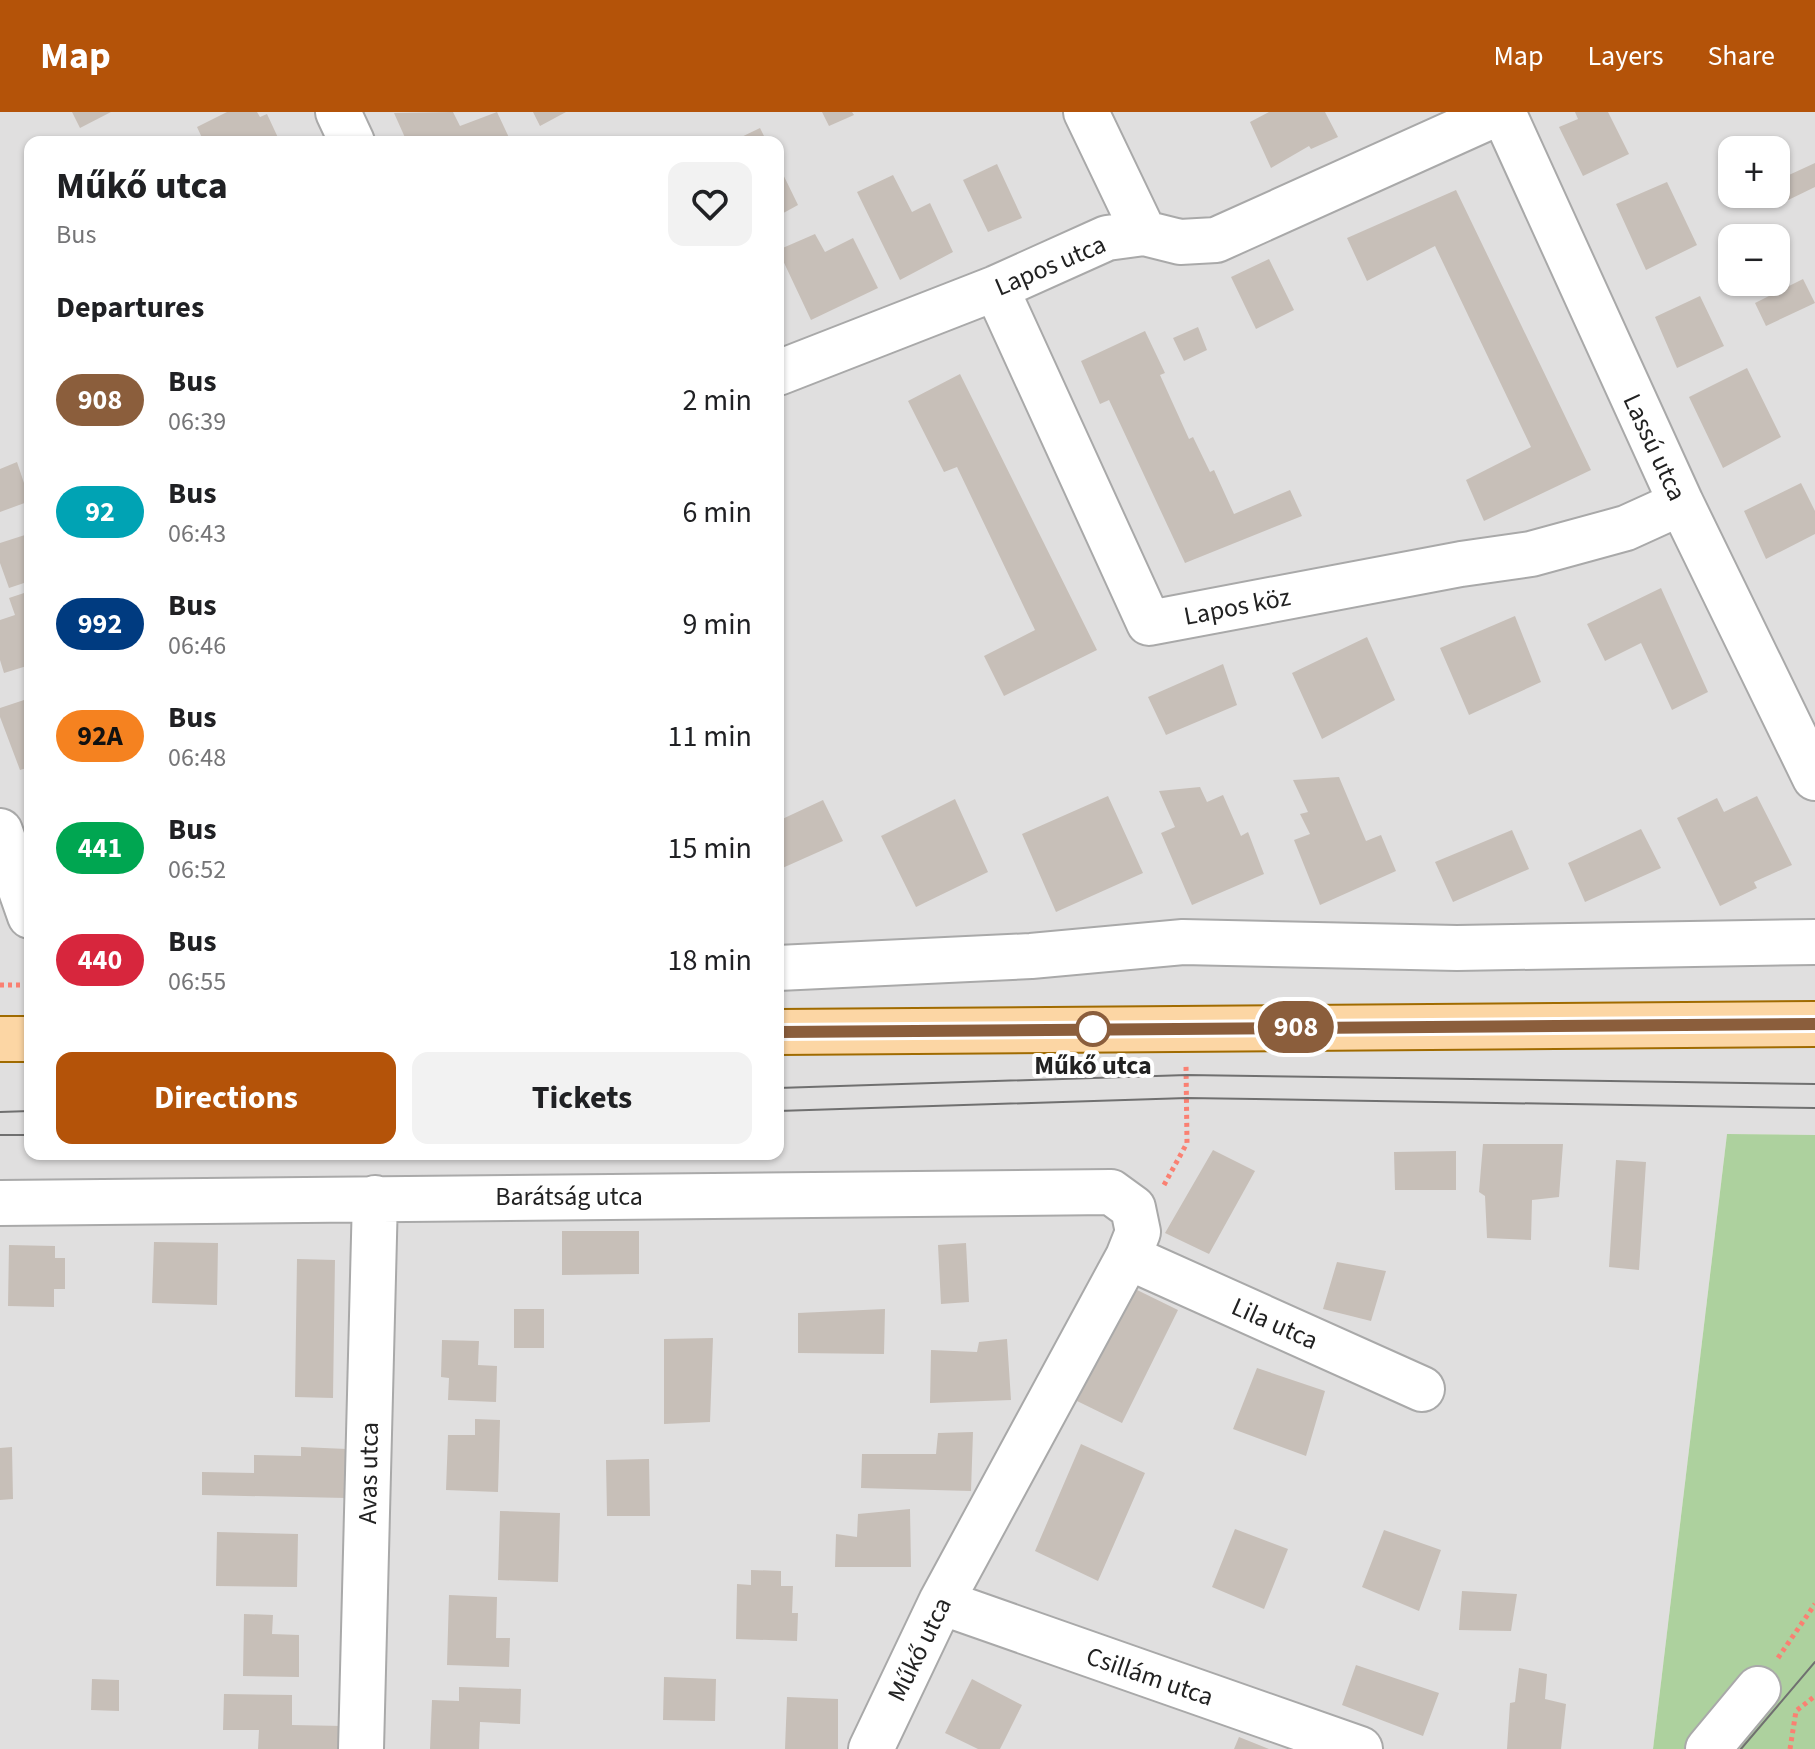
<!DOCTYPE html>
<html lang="en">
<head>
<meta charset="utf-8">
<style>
	body { margin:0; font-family:"Source Sans 3",sans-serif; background:#f2f2f2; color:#202124; height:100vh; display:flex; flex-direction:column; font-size:30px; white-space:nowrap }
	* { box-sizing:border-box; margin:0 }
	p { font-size:26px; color:#757577 }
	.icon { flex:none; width:44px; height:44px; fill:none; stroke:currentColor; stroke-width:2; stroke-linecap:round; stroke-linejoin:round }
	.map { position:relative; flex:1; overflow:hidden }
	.side { position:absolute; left:24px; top:24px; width:760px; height:1024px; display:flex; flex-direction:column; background:#fff; border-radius:16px; box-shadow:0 2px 6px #0004 }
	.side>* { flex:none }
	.badge { padding:0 16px; border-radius:26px; font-size:28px; line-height:52px }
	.tools { position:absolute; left:1718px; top:24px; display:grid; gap:16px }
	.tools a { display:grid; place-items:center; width:72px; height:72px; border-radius:16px; background:#fff; box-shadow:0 2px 6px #0004; font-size:40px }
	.map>.badge { position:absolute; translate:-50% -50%; box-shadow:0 0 0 4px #fff }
	h2 { padding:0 32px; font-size:30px; line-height:72px }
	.round { display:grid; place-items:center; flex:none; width:84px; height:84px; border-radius:16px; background:#f2f2f2 }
	.summary { display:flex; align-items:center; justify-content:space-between; height:136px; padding:0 32px }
	h1 { font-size:38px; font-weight:700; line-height:60px }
	.action { display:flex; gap:16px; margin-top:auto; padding:16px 32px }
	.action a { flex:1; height:92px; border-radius:16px; background:#b45309; color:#fff; font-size:32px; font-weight:700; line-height:92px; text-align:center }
	.action a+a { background:#f2f2f2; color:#202124 }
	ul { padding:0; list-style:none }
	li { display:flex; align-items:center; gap:24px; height:112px; padding:0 32px }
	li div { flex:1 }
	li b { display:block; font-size:30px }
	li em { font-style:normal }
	li .badge { min-width:88px; font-weight:700; text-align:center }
	header { display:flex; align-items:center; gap:48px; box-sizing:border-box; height:112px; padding:0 40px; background:#b45309; color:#fff }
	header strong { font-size:38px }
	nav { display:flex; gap:44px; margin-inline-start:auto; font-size:28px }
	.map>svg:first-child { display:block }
</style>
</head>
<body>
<header>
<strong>Map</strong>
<nav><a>Map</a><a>Layers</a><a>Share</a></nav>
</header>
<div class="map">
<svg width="1815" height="1637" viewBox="0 0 1815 1637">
	<rect width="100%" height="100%" fill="#f2efe9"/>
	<path fill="#e0dfdf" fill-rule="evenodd" d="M0 0H1815V1023L1727 1022 1653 1637H0ZM30 30H778V1042H30ZM1732 38H1776V82H1732ZM1732 126H1776V170H1732Z"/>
	<path fill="#add19e" d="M1727 1022 1815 1023V1637H1653Z"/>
	<path fill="#c7bfb8" d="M72 0H111L80 16Z
		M227 0H257L260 5 267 2 280 30H204L197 15Z
		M453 0 460 14 497 0 511 30H407L394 1Z
		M533 0H566L540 14Z
		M822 0H852L854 3 829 14Z
		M1269 0H1325L1338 25 1311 37 1309 34 1271 56 1250 10Z
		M1575 0H1608L1629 42 1583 64 1559 15 1578 7Z
		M760 16 767 30H731Z
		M1815 51V75L1780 92 1775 82 1776 69Z
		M778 52 798 93 778 104Z
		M997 52 1022 106 988 120 963 68Z
		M893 63 912 100 930 91 953 140 900 168 857 80Z
		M1667 70 1697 133 1646 158 1616 92Z
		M1456 78 1591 358 1484 409 1466 368 1531 335 1435 134 1367 169 1347 126Z
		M815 122 825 140 853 126 878 176 811 208 778 138Z
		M1269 147 1294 198 1256 217 1231 165Z
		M1803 167 1815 191 1766 214 1755 191Z
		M1700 184 1724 234 1677 256 1655 205Z
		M1198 215 1207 238 1184 249 1173 226Z
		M1145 219 1165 261 1160 263 1189 327 1193 325 1210 360 1214 358 1234 402 1290 378 1302 404 1185 451 1109 288 1100 292 1081 249Z
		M1747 256 1781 325 1723 356 1689 285Z
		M960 262 1097 538 1004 584 984 544 1035 518 957 355 944 360 908 289Z
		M17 350 30 389 0 400V357Z
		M1801 371 1815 399V422L1766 447 1744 399Z
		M28 422 30 469 9 476 0 451V431Z
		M1661 476 1708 580 1672 598 1641 531 1605 549 1587 512Z
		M30 479V553L4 561 0 548V508L15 503 9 486Z
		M1515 504 1541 570 1469 603 1440 536Z
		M1367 525 1395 588 1322 627 1292 561Z
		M1223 552 1237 593 1166 623 1148 585Z
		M30 586V655L20 658 0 605V596Z
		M1339 665 1366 729 1381 723 1396 759 1320 793 1294 728 1310 722 1300 702 1308 700 1293 668Z
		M1200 675 1207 690 1223 683 1241 724 1248 720 1264 762 1192 793 1161 721 1175 715 1159 679Z
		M1108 684 1143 761 1056 800 1022 722Z
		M1757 684 1792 753 1754 770 1757 776 1720 794 1677 706 1717 686 1724 700Z
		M955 687 988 760 916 795 881 724Z
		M823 688 843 729 778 758V709Z
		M1641 717 1661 756 1585 790 1568 751Z
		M1512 718 1529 757 1453 790 1435 750Z
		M1483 1032H1563L1559 1085 1532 1088 1531 1128 1487 1126 1485 1084 1479 1080Z
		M1213 1038 1255 1059 1209 1142 1165 1121Z
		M1456 1039V1078H1395L1394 1040Z
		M1616 1048 1646 1050 1639 1158 1609 1155Z
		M562 1119H639V1162L562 1163Z
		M154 1130 218 1131 217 1193 152 1191Z
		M966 1131 969 1190 941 1192 938 1133Z
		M9 1133 55 1134V1146H65V1177H54V1195L8 1194Z
		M297 1147 335 1148 333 1286 295 1285Z
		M1337 1150 1386 1159 1371 1209 1323 1197Z
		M1133 1176 1178 1198 1122 1311 1077 1289Z
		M514 1197H544V1236H514Z
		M885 1197 884 1242 798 1241V1201Z
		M713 1226 710 1310 664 1312V1227Z
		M1007 1227 1011 1288 930 1291 931 1238 977 1240 979 1230Z
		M442 1228 479 1229 478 1253 497 1254 496 1290 448 1288 449 1266 441 1265Z
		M1257 1256 1325 1279 1306 1344 1233 1317Z
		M475 1307 500 1308 498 1380 446 1378 448 1323H475Z
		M973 1320 971 1379 861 1376 862 1342H936L938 1321Z
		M1081 1332 1145 1361 1098 1469 1035 1439Z
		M12 1335 13 1387 0 1388V1336Z
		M301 1335 347 1337 346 1386 202 1383V1360L254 1361V1343L301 1344Z
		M649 1347 650 1404H607L606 1348Z
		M910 1397 911 1455H835L836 1422 857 1425 858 1402Z
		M500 1399 560 1401 558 1470 498 1468Z
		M1235 1417 1288 1437 1264 1497 1212 1475Z
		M1384 1418 1441 1438 1419 1499 1362 1475Z
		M217 1420 298 1422 297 1475 216 1474Z
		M751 1458 781 1459V1474H793L792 1501H798L797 1529 736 1527 737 1472 751 1473Z
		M1462 1479 1517 1482 1511 1519 1459 1518Z
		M449 1483 497 1485 496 1526H510L509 1555 447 1553Z
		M244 1502 273 1503 272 1522 299 1523V1565L243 1564Z
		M1356 1553 1439 1581 1423 1624 1342 1593Z
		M1519 1556 1547 1562 1545 1587 1566 1592 1561 1637H1507L1510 1591 1515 1590Z
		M664 1565 716 1567 715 1609 663 1608Z
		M92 1567 119 1568V1599L91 1598Z
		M972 1567 1022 1593 1000 1637H978L945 1621Z
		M459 1575 521 1577 520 1612 480 1610 479 1637H430L432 1588 459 1589Z
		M224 1582 292 1583V1613L343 1614V1637H258L259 1618H223Z
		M787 1585 838 1587V1637H785Z
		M1239 1625 1269 1637H1234Z"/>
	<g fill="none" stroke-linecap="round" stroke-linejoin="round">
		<g stroke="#a9a9a9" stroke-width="48">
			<path id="minor" d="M338 0 352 30
				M1086 0 1144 121
				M1503 0 1681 391 1815 666
				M996 176 1149 511 1461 452 1531 442 1626 416 1681 391
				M778 261 996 176 1107 126 1144 121 1180 130 1216 128 1500 0
				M0 719 30 804
				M778 856 1031 844 1183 830 1457 836 1815 830
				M0 1091 1111 1080 1133 1096 1138 1120 1128 1145 941 1490 871 1637
				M1128 1145 1422 1277
				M941 1490 1360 1637
				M361 1637 375 1086
				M1708 1637 1758 1577"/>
		</g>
		<g stroke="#a06b00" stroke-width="48">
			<path id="major" d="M778 920 1815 912
				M0 927H30"/>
		</g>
		<path stroke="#fa8072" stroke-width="5" stroke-dasharray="4 4" stroke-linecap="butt" d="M0 873H30
			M1164 1073 1187 1031 1186 953
			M1778 1546 1815 1492
			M1790 1637 1796 1599 1815 1584"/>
		<use href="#minor" stroke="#fff" stroke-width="44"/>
		<use href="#major" stroke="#fcd6a4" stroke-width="44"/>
		<path stroke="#707070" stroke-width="2" d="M778 976 1187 963 1815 972
			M778 999 1187 986 1815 996
			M0 1000 30 999
			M0 1023H30
			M1741 1637 1815 1550"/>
	</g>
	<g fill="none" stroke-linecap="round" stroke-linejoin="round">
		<g stroke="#fff" stroke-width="18">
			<path id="line" d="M778 920 1815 912"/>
		</g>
		<use href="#line" stroke="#8b5e3c" stroke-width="12"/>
	</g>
	<circle fill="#fff" stroke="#8b5e3c" stroke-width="4" cx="1093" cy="917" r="16"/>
	<g text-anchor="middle" stroke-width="8" stroke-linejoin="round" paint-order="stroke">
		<g font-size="26" fill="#222" stroke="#fff">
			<text transform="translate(1050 153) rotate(-23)" y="9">Lapos utca</text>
			<text transform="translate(1655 335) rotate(65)" y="9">Lassú utca</text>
			<text transform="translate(1237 494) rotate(-11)" y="9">Lapos köz</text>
			<text x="569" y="1093">Barátság utca</text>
			<text transform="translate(1275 1211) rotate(24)" y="9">Lila utca</text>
			<text transform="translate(368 1361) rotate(-89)" y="9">Avas utca</text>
			<text transform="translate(919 1537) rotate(-64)" y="9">Műkő utca</text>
			<text transform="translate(1150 1564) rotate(19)" y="9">Csillám utca</text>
		</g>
		<g font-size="26" font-weight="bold" fill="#222" stroke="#fff">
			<text x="1093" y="962">Műkő utca</text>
		</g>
	</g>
</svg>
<div class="tools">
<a>+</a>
<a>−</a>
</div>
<b class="badge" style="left:1296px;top:915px;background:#8b5e3c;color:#fff">908</b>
<section class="side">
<div class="summary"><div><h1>Műkő utca</h1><p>Bus</p></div><a class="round"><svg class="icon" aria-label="heart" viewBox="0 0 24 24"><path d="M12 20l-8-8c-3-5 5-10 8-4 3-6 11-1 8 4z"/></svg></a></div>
<h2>Departures</h2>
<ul>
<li><span class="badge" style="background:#8b5e3c;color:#fff">908</span><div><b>Bus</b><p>06:39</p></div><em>2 min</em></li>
<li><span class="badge" style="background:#00a3b4;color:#fff">92</span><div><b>Bus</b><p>06:43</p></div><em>6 min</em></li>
<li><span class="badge" style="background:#003b80;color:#fff">992</span><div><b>Bus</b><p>06:46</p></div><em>9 min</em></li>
<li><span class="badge" style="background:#f58220;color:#111">92A</span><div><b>Bus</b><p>06:48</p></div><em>11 min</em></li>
<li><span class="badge" style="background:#00a651;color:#fff">441</span><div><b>Bus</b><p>06:52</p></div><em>15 min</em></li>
<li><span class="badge" style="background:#d7263d;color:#fff">440</span><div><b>Bus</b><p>06:55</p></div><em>18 min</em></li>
</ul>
<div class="action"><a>Directions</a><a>Tickets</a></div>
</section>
</div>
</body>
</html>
